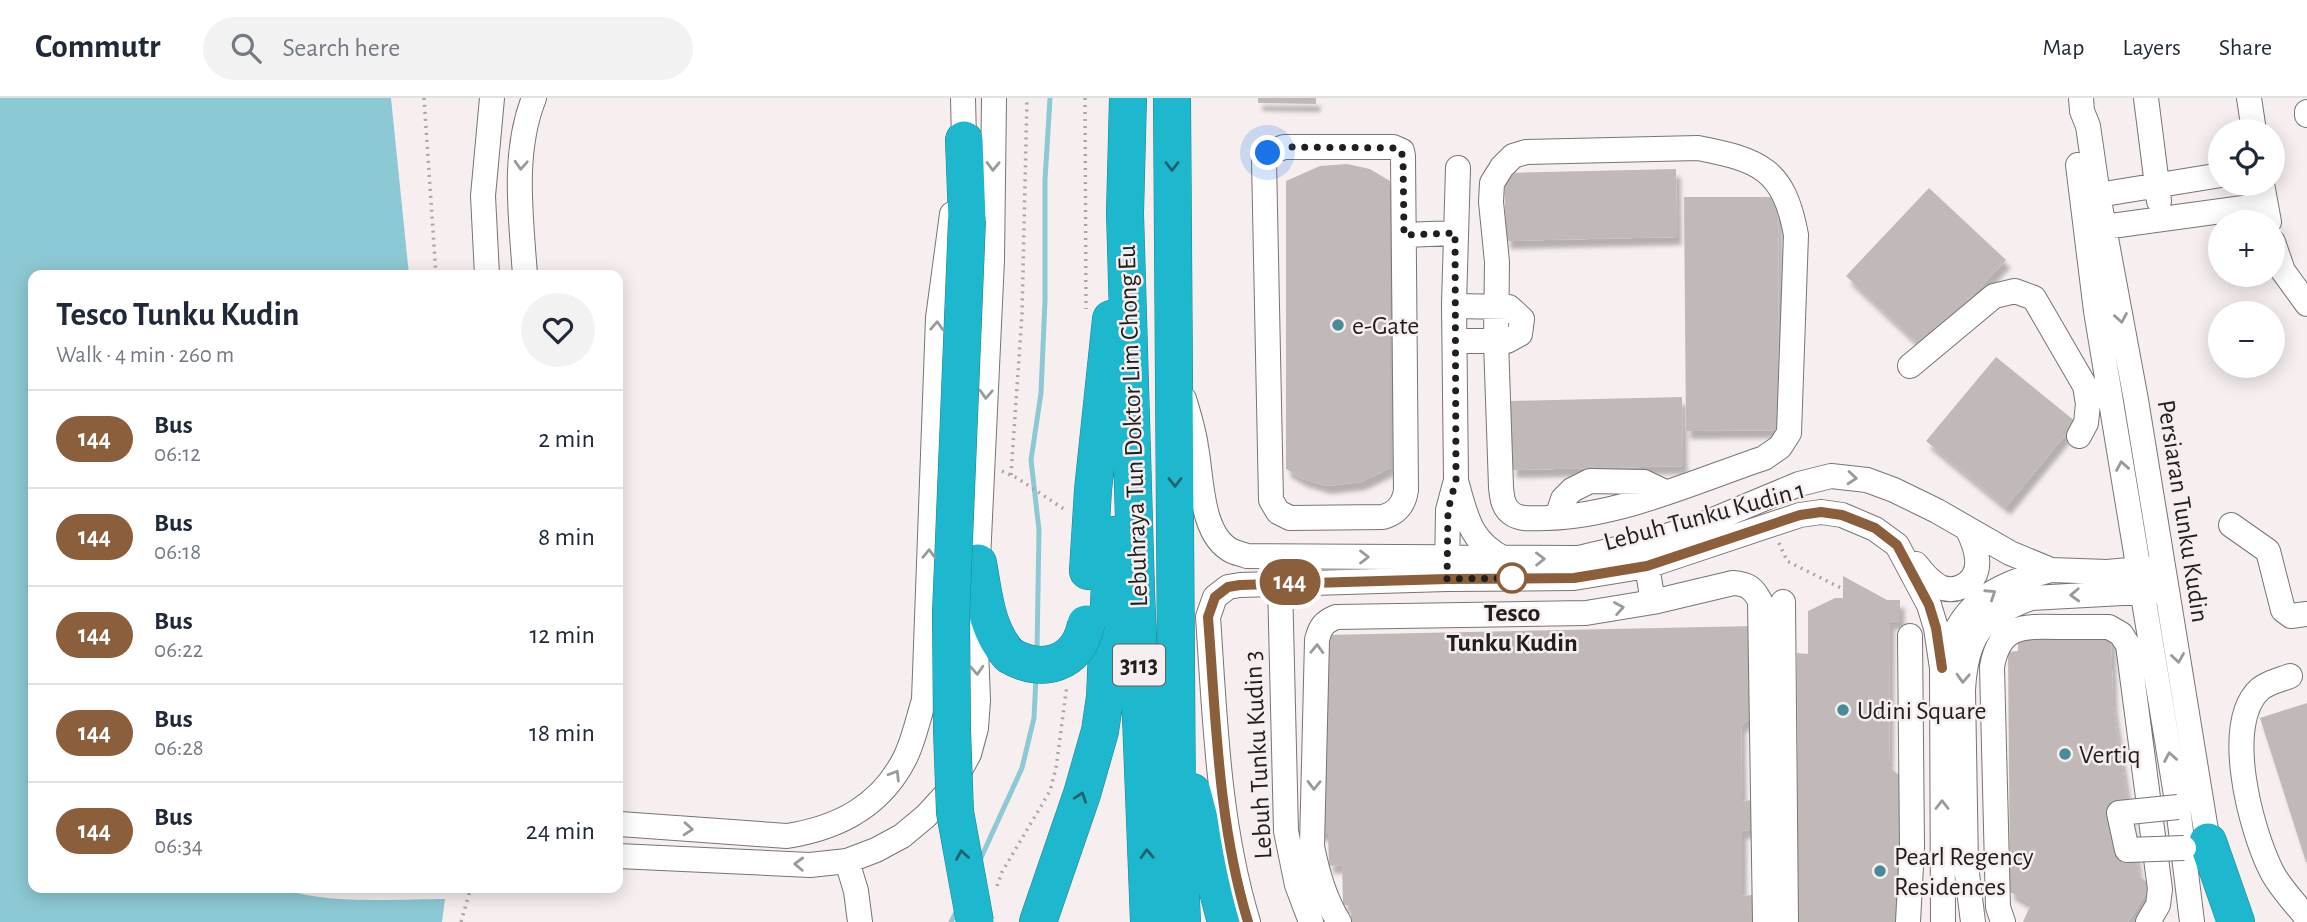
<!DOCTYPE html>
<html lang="en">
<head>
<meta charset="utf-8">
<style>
	body { margin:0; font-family:"Alegreya Sans",sans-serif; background:#f2f2f3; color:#1f2937; height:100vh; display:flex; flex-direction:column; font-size:26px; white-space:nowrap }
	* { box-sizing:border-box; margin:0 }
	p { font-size:23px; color:#747a83 }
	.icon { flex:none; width:38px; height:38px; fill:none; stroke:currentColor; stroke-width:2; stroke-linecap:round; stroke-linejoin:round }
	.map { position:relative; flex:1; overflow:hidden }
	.sheet { position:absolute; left:28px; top:172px; width:595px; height:623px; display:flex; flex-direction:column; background:#fff; border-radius:14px; box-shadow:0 4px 18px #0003 }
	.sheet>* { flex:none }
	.badge { padding:0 14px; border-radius:23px; font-size:24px; line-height:46px }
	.buttons { position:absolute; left:2208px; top:21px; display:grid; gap:14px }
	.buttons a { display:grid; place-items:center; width:77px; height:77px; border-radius:50%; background:#fff; box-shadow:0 4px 18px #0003; font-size:35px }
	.you { position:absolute; width:35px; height:35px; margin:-18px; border:5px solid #fff; border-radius:50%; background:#1a73e8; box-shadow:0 0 0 10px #1a73e833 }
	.map>.badge { position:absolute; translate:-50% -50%; box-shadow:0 0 0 4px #fff }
	.round { display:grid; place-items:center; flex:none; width:74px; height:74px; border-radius:37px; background:#f2f2f3 }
	.headline { display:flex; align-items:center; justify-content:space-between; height:119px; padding:0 28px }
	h1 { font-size:33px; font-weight:600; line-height:52px }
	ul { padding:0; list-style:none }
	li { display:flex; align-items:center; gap:21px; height:98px; padding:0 28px; border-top:2px solid #e0e1e3 }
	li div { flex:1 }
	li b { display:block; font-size:26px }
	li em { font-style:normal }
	li .badge { min-width:77px; font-weight:700; text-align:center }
	header { display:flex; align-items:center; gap:42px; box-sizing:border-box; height:98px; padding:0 35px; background:#fff; border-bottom:2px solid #e0e1e3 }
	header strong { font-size:33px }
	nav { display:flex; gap:38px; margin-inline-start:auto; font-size:24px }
	.search { width:490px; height:63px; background:#f2f2f3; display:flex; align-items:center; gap:18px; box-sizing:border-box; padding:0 24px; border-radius:38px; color:#747a83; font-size:26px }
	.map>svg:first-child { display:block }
</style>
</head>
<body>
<header>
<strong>Commutr</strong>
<div class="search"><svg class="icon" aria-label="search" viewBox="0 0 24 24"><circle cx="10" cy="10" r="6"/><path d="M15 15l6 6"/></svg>Search here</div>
<nav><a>Map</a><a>Layers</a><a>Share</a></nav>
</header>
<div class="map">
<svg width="2307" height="824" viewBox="0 0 2307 824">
	<defs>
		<filter id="shadow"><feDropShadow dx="4.5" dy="8" stdDeviation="2" flood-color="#0004"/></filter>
	</defs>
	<rect width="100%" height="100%" fill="#f7efef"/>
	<path fill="#8dc9d4" d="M0 0H391L409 177H33V789H280C317 807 401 801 445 801L442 824H0Z"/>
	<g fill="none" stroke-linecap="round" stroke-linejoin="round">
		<path stroke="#8dc9d4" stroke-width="5" d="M1037 552 1039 432 1031 362 1041 295 1045 202V82L1050 0
			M980 762 1022 670 1034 620 1036 579
			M951 824 957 812"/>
	</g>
	<path fill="#c1b9b8" filter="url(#shadow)" d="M1258 0H1316V6L1258 5Z
		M1347 66 1370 71 1390 83V370L1361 384 1327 388 1303 381 1286 371V83L1320 68Z
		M1676 71 1677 139 1506 143 1504 75Z
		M1929 90 2006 162 1923 250 1846 178Z
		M1684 99H1778L1779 332 1686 333Z
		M1996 259 2076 324 2006 409 1926 343Z
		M1682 299 1683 368 1512 372 1510 303Z
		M1843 478 1887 502H1900V524L1890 523 1889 668 1906 684 1898 824H1798L1797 555 1808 556V513L1835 500H1843Z
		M1755 528 1754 618 1741 627 1742 703 1754 702 1755 731 1742 733V798L1754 797V824H1351V807H1343L1342 767 1329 768 1328 735H1318L1325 537Z
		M2111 534 2113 608 2139 778 2151 787 2128 824H2023L2031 806 2010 794 2008 554 2018 553V537Z
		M2307 605V764H2306L2260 620Z"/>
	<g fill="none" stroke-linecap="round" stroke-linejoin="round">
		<g stroke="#7a7373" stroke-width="26">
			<path id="minor" d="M2081 0 2082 13 2088 28 2098 97 2136 302 2210 757
				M2146 0 2159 103
				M2249 0 2254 33
				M2307 14V17
				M1284 49H1393L1402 53 1403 58 1406 392C1404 406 1397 415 1383 419L1290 420 1278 414 1271 402 1264 62 1268 55Z
				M1698 50C1760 62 1784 71 1796 137L1789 335 1780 349 1764 360C1693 384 1620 418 1546 420 1535 420 1523 422 1514 417 1503 411 1502 400 1501 389L1496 243 1497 164 1491 104 1492 85 1502 69 1513 58 1526 54Z
				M961 56 964 42 963 0
				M2078 67 2096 213 2178 709 2192 824
				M2262 86 2269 124
				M2098 97 2221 77
				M2094 120 2104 129 2265 107
				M1404 137 1455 135
				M2273 144 2283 173 2307 206
				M487 177 483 98 492 0
				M525 177C521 119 512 55 534 0
				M1454 208 1509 209 1522 221 1520 236 1507 243H1455
				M1910 268 1994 198 2015 193 2034 200 2085 288 2088 306 2086 325 2079 338
				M1184 301C1189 317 1194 333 1196 349 1202 379 1200 437 1232 453 1236 455 1242 456 1247 458L1579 460 1651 443 1701 427 1799 386 1831 378 1867 382 1894 392 1937 413 2010 455 2051 472 2107 474 2163 469
				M1456 383C1466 417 1469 444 1505 461
				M1557 419 1563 401 1572 392 1590 383 1644 384 1665 394
				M2231 427 2268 453 2283 512 2291 518 2307 516
				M1916 466C1922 474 1931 484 1940 489 1947 492 1954 492 1961 489 1986 478 1977 451 1968 432
				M1647 468 1653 504 1733 485C1748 486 1753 490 1760 503L1765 824
				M1447 474 1448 412 1456 382 1454 206 1458 70
				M1280 485 1286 733 1297 787 1311 824
				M1783 504 1786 824
				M2290 578C2280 582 2269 584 2260 591 2222 625 2251 732 2271 772 2279 789 2295 805 2307 820
				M620 726 787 738C839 730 881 708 905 660 914 642 918 621 924 602L938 220 952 116
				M618 758 810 767 847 763 876 752 902 738 926 718 948 694 969 656 976 630 978 602 975 526 992 162 994 0
				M847 763 856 793 860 824
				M1248 824C1218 725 1215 621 1208 519L1215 499 1228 489 1240 487 1447 481 1574 480 1647 468 1800 417 1821 414 1842 417 1875 431 1897 447 1929 507 1936 530 1942 570
				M1339 824C1325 802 1317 774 1312 748L1317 542C1320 529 1324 524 1336 519L1586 515 1653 504
				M1908 824 1912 749 1910 538
				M1943 824 1942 570C1958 506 1990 489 2051 472
				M1973 824 1966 768 1963 592C1966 539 1980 518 2031 500L2159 493
				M2003 824 1998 809 1992 569C1999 527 2022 528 2059 529 2076 529 2092 529 2109 529L2121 536 2128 547 2160 791 2158 807 2148 824"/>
		</g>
		<g stroke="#1f8290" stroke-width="38">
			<path id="highway" d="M1128 0 1125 115 1136 492 1149 824
				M1172 0 1177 710 1182 824
				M964 42 967 122
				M978 465C984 498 986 531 1009 557
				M1088 473 1093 392 1111 221
				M1192 694 1226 824
				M2208 744 2236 824
				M1038 824 1082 696 1100 633 1105 599 1112 437"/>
		</g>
		<path stroke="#aba5a5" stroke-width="3.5" stroke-dasharray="2 5" stroke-linecap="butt" d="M424 0 436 177
			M1085 0 1086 211
			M1002 373 1017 380 1067 413
			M1011 377 1022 216 1027 0
			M1779 445 1787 463 1843 491
			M997 788 1002 774 1050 693 1056 670 1067 587
			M461 824 471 789"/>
		<use href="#minor" stroke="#fff" stroke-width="24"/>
		<use href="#highway" stroke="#1eb8ce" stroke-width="37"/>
		<g stroke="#7a7373" stroke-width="26" stroke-linecap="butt">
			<path id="minor-bridge" d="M2178 709 2119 715 2127 752 2184 750"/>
		</g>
		<g stroke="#1f8290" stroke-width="38" stroke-linecap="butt">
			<path id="highway-bridge" d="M967 122 951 515 952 632 955 714 975 824
				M1009 557C1042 577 1079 566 1086 526"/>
		</g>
		<use href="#minor-bridge" stroke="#fff" stroke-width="24"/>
		<use href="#highway-bridge" stroke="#1eb8ce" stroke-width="37"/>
	</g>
	<defs><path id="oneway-chevron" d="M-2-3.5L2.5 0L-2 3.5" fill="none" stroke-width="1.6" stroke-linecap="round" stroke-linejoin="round" transform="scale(1.75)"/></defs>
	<g stroke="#9b9a9a">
		<use href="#oneway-chevron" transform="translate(521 67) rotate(93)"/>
		<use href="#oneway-chevron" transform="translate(993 68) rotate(91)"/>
		<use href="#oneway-chevron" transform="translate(2121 220) rotate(80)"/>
		<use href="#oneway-chevron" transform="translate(937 228) rotate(-87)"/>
		<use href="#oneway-chevron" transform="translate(986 296) rotate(93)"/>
		<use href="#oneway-chevron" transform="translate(2122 368) rotate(-100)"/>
		<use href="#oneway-chevron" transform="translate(1852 380) rotate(5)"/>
		<use href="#oneway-chevron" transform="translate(929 456) rotate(-88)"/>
		<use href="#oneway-chevron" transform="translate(1364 459)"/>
		<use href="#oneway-chevron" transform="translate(1540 461) rotate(-1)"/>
		<use href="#oneway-chevron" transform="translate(1991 496) rotate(-33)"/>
		<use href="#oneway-chevron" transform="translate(2075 497) rotate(178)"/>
		<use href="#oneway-chevron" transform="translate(1619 510) rotate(-10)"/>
		<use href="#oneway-chevron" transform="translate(1317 551) rotate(-88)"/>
		<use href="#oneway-chevron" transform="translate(2178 560) rotate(81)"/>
		<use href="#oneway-chevron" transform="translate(977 572) rotate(87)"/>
		<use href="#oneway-chevron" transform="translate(1963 580) rotate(93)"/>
		<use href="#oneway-chevron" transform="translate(2170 659) rotate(-100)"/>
		<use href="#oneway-chevron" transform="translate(895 677) rotate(-58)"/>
		<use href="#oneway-chevron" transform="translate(1314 687) rotate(91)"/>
		<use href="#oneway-chevron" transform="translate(1942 707) rotate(-90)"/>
		<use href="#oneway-chevron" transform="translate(688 731) rotate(4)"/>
		<use href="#oneway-chevron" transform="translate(799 766) rotate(-178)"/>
	</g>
	<g stroke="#20636d">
		<use href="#oneway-chevron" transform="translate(1172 68) rotate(90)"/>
		<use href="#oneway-chevron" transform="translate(1175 384) rotate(90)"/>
		<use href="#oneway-chevron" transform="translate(1081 699) rotate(-71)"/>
		<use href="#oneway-chevron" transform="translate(1147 756) rotate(-92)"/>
		<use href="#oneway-chevron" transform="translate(962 757) rotate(-99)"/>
	</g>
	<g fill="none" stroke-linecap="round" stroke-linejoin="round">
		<g stroke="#fff" stroke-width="16">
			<path id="line" d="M1248 824C1218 725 1216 622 1208 519L1215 499 1228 489 1240 487 1447 481 1574 480 1647 468 1800 417 1821 414 1842 417 1875 430 1897 447 1929 507 1936 530 1942 570"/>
		</g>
		<use href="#line" stroke="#8b5e3c" stroke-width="10"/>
		<path stroke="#211e1e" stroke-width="7" stroke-dasharray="0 12.6" d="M1268 55 1284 49 1398 50 1403 58 1404 137 1455 135 1456 382 1448 412 1447 481 1512 480"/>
	</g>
	<g fill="#478c98" stroke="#f7efef" stroke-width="2.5">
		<circle cx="1338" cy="227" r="7"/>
		<circle cx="1843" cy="612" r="7"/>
		<circle cx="2065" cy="656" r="7"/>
		<circle cx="1880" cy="773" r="7"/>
	</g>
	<circle fill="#fff" stroke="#8b5e3c" stroke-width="3.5" cx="1512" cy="480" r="14"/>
	<g text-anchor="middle" stroke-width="5" stroke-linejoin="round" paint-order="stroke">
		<rect fill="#f7efef" stroke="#615d5d" stroke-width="2" x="1113" y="546.5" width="52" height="41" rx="5"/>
		<g font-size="24" font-weight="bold" fill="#211e1e">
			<text x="1139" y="575">3113</text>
		</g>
		<g font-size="26" fill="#211e1e" stroke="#f7efef" text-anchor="start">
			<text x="1352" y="236">e-Gate</text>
			<text x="1857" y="621">Udini Square</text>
			<text x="2079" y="665">Vertiq</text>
			<text x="1894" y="767">Pearl Regency<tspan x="1894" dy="30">Residences</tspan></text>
		</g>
		<g font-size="26" fill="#211e1e" stroke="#f7efef">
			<text transform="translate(1132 328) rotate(-92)" y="9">Lebuhraya Tun Doktor Lim Chong Eu</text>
			<text transform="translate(2184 413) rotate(81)" y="9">Persiaran Tunku Kudin</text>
			<text transform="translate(1704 417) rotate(-15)" y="9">Lebuh Tunku Kudin 1</text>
			<text transform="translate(1257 657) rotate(-93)" y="9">Lebuh Tunku Kudin 3</text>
		</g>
		<g font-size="26" font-weight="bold" fill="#211e1e" stroke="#f7efef">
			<text x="1512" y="523">Tesco<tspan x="1512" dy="30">Tunku Kudin</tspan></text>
		</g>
	</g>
</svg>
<div class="buttons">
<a><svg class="icon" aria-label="locate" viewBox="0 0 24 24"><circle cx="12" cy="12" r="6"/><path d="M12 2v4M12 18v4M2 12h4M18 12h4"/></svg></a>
<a>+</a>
<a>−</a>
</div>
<div class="you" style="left:1268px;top:55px"></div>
<b class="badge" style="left:1290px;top:484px;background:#8b5e3c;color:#fff">144</b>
<section class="sheet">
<div class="headline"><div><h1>Tesco Tunku Kudin</h1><p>Walk · 4 min · 260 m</p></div><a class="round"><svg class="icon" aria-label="heart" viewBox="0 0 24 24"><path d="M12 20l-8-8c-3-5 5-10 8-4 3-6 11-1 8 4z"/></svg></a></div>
<ul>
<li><span class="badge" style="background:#8b5e3c;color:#fff">144</span><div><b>Bus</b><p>06:12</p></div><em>2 min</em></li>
<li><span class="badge" style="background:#8b5e3c;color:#fff">144</span><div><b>Bus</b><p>06:18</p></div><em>8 min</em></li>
<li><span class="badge" style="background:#8b5e3c;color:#fff">144</span><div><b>Bus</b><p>06:22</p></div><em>12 min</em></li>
<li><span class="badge" style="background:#8b5e3c;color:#fff">144</span><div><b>Bus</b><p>06:28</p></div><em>18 min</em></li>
<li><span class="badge" style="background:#8b5e3c;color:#fff">144</span><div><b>Bus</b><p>06:34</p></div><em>24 min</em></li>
</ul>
</section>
</div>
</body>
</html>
